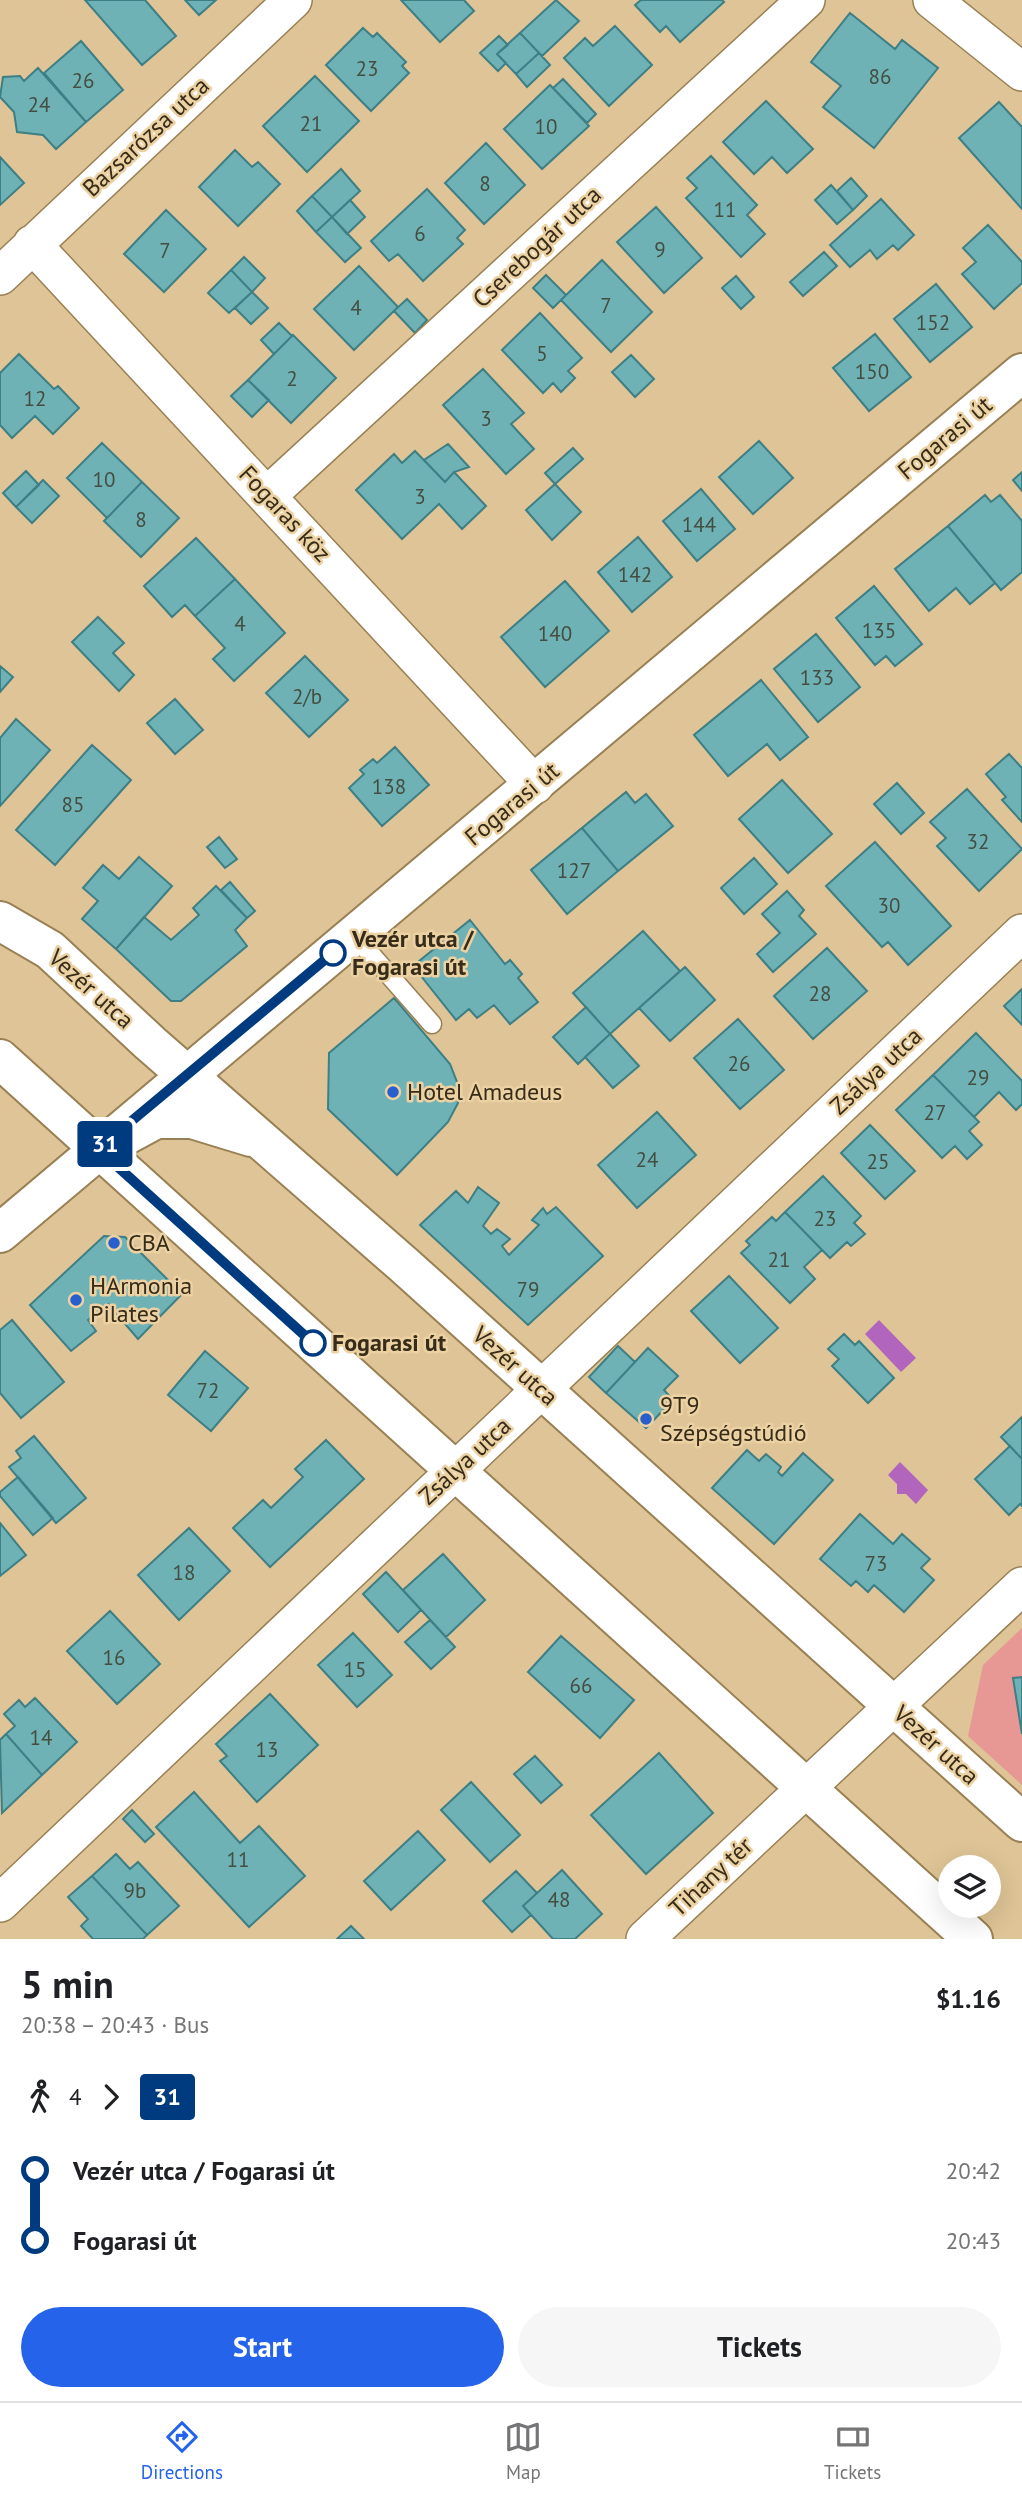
<!DOCTYPE html>
<html lang="en">
<head>
<meta charset="utf-8">
<style>
	body { margin:0; font-family:"PT Sans",sans-serif; background:#f6f6f6; color:#202124; height:100vh; display:flex; flex-direction:column; font-size:26px; white-space:nowrap }
	* { box-sizing:border-box; margin:0 }
	p { font-size:23px; color:#757577 }
	.icon { flex:none; width:38px; height:38px; fill:none; stroke:currentColor; stroke-width:2; stroke-linecap:round; stroke-linejoin:round }
	.map { position:relative; height:1939px; overflow:hidden }
	.drawer { display:flex; flex-direction:column; background:#fff; flex:1 }
	.drawer>* { flex:none }
	.badge { padding:0 14px; border-radius:5px; font-size:24px; line-height:46px }
	.fabs { position:absolute; left:938px; top:1855px; display:grid; gap:14px }
	.fabs a { display:grid; place-items:center; width:63px; height:63px; border-radius:50%; background:#fff; box-shadow:0 7px 28px #0002; font-size:35px }
	.map>.badge { position:absolute; translate:-50% -50%; box-shadow:0 0 0 4px #fff }
	.legs { display:flex; align-items:center; gap:10px; height:77px; padding:0 21px; font-size:23px }
	.legs p { margin-inline-start:auto }
	.head { display:flex; align-items:center; justify-content:space-between; height:119px; padding:0 21px }
	h1 { font-size:38px; font-weight:800; line-height:52px }
	.cta { display:flex; gap:14px; margin-top:auto; padding:14px 21px }
	.cta a { flex:1; height:80px; border-radius:42px; background:#2563eb; color:#fff; font-size:28px; font-weight:800; line-height:80px; text-align:center }
	.cta a+a { background:#f6f6f6; color:#202124 }
	ul { padding:0 21px; list-style:none }
	li { display:flex; align-items:center; gap:24px; height:70px; font-size:26px }
	li i { display:grid; place-items:center; width:10px; height:100%; margin:0 9px; background:currentColor }
	li i::after { content:''; width:18px; height:18px; margin:-9px; border:5px solid; border-radius:50%; background:#fff }
	li p { margin-inline-start:auto }
	li:first-child i { background:linear-gradient(#0000 50%,currentColor 0) }
	li:last-child i { background:linear-gradient(currentColor 50%,#0000 0) }
	.tabs { display:flex; justify-content:space-around; align-items:center; height:98px; border-top:2px solid #e0e0e0; background:#fff; font-size:19px; color:#757577 }
	.tabs a { display:grid; justify-items:center; gap:4px }
	.tabs .current { color:#2563eb }
	.map>svg:first-child { display:block }
</style>
</head>
<body>
<div class="map">
<svg width="1022" height="1939" viewBox="0 0 1022 1939">
	<rect width="100%" height="100%" fill="#dec496"/>
	<path fill="#e79794" d="M1022 1628V1785L968 1736 983 1665Z"/>
	<path fill="#b165bd" d="M879 1320 916 1358 901 1372 865 1334Z
		M900 1462 928 1490 916 1504 906 1494H897V1484L888 1475Z"/>
	<path fill="#6fb2b6" stroke="#3d7f84" stroke-width="2" d="M85 0H145L176 36 142 65Z
		M185 0H216L199 15Z
		M401 0H464L474 11 440 42Z
		M556 0 579 21 542 56 520 33Z
		M641 0H722L724 2 680 42 666 26 660 32 635 5Z
		M850 13 895 49 902 40 938 68 874 148 823 107 841 86 811 62Z
		M615 26 652 65 609 106 564 58 585 38 593 46Z
		M363 28 373 37 377 33 406 62 402 66 409 73 371 111 326 65Z
		M520 33 539 53 516 74 497 54Z
		M499 36 508 45 497 54 506 63 498 71 480 53Z
		M81 41 123 90 86 122 44 73Z
		M539 53 550 65 527 87 516 74Z
		M38 68 86 122 56 149 43 135 17 132 14 112 0 97 3 77 20 76 24 81Z
		M315 76 359 121 307 172 263 126Z
		M563 79 596 114 587 123 553 88Z
		M550 85 589 126 542 169 504 129Z
		M766 101 813 149 787 173 772 157 754 174 723 142Z
		M999 102 1022 127V209L959 138Z
		M486 143 525 185 484 224 445 183Z
		M235 150 252 167 258 162 280 184 238 226 199 187Z
		M711 156 757 205 747 215 765 234 741 257 686 198 697 188 687 178Z
		M0 157 24 183 0 205Z
		M341 169 360 191 332 217 312 196Z
		M851 178 867 196 853 210 837 191Z
		M831 185 853 210 837 224 815 200Z
		M427 189 465 230 457 238 463 244 423 281 398 254 389 261 371 241Z
		M312 196 332 217 316 232 297 211Z
		M881 199 914 235 898 250 893 245 877 259 870 250 850 267 830 245Z
		M350 200 365 217 347 234 332 217Z
		M656 207 702 258 664 293 617 242Z
		M166 210 206 249 164 292 124 254Z
		M332 217 361 248 345 262 316 232Z
		M988 225 1022 262V283L994 309 962 274 976 262 963 248Z
		M824 252 837 266 803 296 790 282Z
		M244 257 265 278 252 292 231 270Z
		M602 260 652 312 611 352 561 300Z
		M359 266 398 307 354 350 314 309Z
		M231 270 252 292 229 313 208 293Z
		M546 275 566 295 553 308 533 288Z
		M736 276 754 297 741 309 722 288Z
		M936 284 972 327 930 362 894 319Z
		M252 292 268 308 251 324 235 308Z
		M407 299 427 320 415 333 394 311Z
		M540 313 582 358 568 371 575 378 561 392 553 383 543 393 502 350Z
		M279 323 292 336 274 354 261 340Z
		M875 334 911 377 869 411 833 368Z
		M293 335 336 378 291 423 248 380Z
		M19 354 54 389 58 386 79 408 53 434 35 416 12 438 0 425V373Z
		M631 355 654 379 635 397 612 372Z
		M483 369 524 413 511 424 534 449 506 474 443 405Z
		M248 380 269 400 252 417 231 396Z
		M759 441 793 478 753 514 719 477Z
		M102 443 142 482 107 518 67 478Z
		M448 444 469 467 454 472 445 482 424 460Z
		M573 448 583 459 555 484 545 473Z
		M415 451 445 482 454 472 486 506 462 529 439 504 402 539 356 490 394 454 402 463Z
		M26 471 39 485 16 507 3 493Z
		M1022 472V491L1013 480Z
		M43 480 59 496 32 523 16 507Z
		M142 482 179 518 141 557 104 521Z
		M555 484 581 512 552 540 526 510Z
		M701 489 735 529 697 561 663 521Z
		M985 495 991 502 1000 495 1022 521V572L1001 590 948 526Z
		M948 526 995 583 970 604 956 588 929 611 895 569Z
		M638 537 672 577 632 612 598 572Z
		M196 538 235 579 195 616 185 605 172 617 144 586Z
		M235 579 285 633 234 681 213 659 225 648 195 616Z
		M565 581 609 631 545 687 501 637Z
		M874 586 922 644 895 666 886 656 875 665 836 618Z
		M98 617 124 643 113 653 134 675 119 691 72 642Z
		M816 634 860 687 818 722 774 669Z
		M305 656 348 700 309 737 266 693Z
		M0 666 13 677 0 692Z
		M761 680 808 737 780 760 767 744 728 776 694 735Z
		M175 699 203 730 175 754 147 723Z
		M16 719 50 750 0 806V738Z
		M92 745 131 780 55 865 16 830Z
		M395 747 429 785 382 826 349 788 364 774 360 770 373 759 377 763Z
		M1009 754 1022 768V822L1002 800 1006 797 986 774Z
		M782 780 832 834 788 873 739 819Z
		M897 783 924 813 901 834 874 804Z
		M967 789 1022 849 979 891 937 846 946 838 930 822Z
		M626 792 635 803 646 794 673 826 618 871 582 828Z
		M582 828 618 871 567 914 531 870Z
		M219 837 237 859 225 868 207 847Z
		M875 842 951 926 908 965 888 942 882 947 826 886Z
		M139 857 172 886 116 949 82 919 98 901 83 888 103 865 119 879Z
		M754 858 777 884 744 914 721 888Z
		M230 882 255 911 247 918 221 890Z
		M216 886 247 918 235 930 247 946 181 1001H171L116 949 144 917 171 940 199 915 193 908Z
		M787 891 804 910 799 916 816 934 773 972 757 954 780 933 762 914Z
		M470 920 505 964 510 960 522 974 518 978 538 1002 510 1024 494 1005 477 1018 469 1009 456 1020 413 966Z
		M643 931 680 971 610 1034 573 993Z
		M827 948 867 991 813 1039 774 996Z
		M685 967 715 1000 670 1041 639 1008Z
		M1022 989V1025L1004 1006Z
		M394 998 450 1064 457 1082 458 1103 448 1122 397 1175 328 1109 329 1053Z
		M586 1007 610 1034 578 1064 553 1037Z
		M738 1019 784 1070 740 1109 694 1058Z
		M976 1033 1022 1081V1104L1016 1110 999 1092 974 1117 933 1075Z
		M610 1034 639 1066 613 1088 585 1057Z
		M933 1075 979 1122 969 1131 982 1145 967 1159 955 1146 942 1158 896 1110Z
		M657 1112 696 1155 637 1208 598 1165Z
		M870 1125 915 1171 885 1199 841 1153Z
		M823 1176 861 1216 854 1223 865 1234 851 1246 847 1242 830 1258 785 1212Z
		M478 1187 499 1203 483 1226 491 1234 497 1229 510 1239 502 1246 509 1255 539 1225 532 1220 543 1208 547 1214 556 1207 603 1256 528 1325 420 1225 456 1191 468 1203Z
		M785 1212 822 1250 804 1267 815 1279 790 1303 741 1253 750 1245 746 1241 772 1217 776 1221Z
		M104 1236 125 1237 182 1294 138 1339 108 1304 88 1320 96 1331 71 1351 30 1305Z
		M729 1276 778 1328 740 1363 691 1311Z
		M12 1320 64 1382 21 1418 0 1393V1330Z
		M844 1334 855 1345 859 1341 894 1378 868 1403 832 1366 839 1359 828 1349Z
		M618 1346 635 1362 606 1393 589 1377Z
		M648 1348 678 1376 664 1390 673 1400 646 1428 606 1393Z
		M205 1351 248 1388 211 1431 168 1395Z
		M1022 1417V1459L1001 1437Z
		M34 1436 86 1498 56 1523 9 1467 21 1458 16 1451Z
		M326 1440 364 1479 270 1567 233 1528 263 1500 271 1508 303 1477 295 1469Z
		M1010 1446 1022 1459V1506L1020 1504 1009 1515 975 1479Z
		M747 1450 759 1461 766 1454 781 1467 778 1472 782 1476 803 1453 833 1480 774 1544 712 1488Z
		M18 1477 53 1518 33 1535 0 1496V1492Z
		M860 1514 893 1544 902 1534 930 1559 921 1568 934 1580 904 1612 874 1585 868 1592 856 1581 851 1586 820 1559Z
		M0 1523 26 1555 0 1576Z
		M189 1528 230 1571 179 1620 138 1575Z
		M443 1554 485 1600 446 1637 403 1590Z
		M386 1572 421 1610 398 1632 363 1594Z
		M110 1611 160 1664 117 1704 67 1651Z
		M430 1620 455 1647 431 1669 405 1642Z
		M353 1633 392 1675 357 1707 318 1665Z
		M561 1636 634 1700 600 1738 528 1672Z
		M1022 1677V1734L1013 1678Z
		M270 1694 318 1745 257 1802 220 1761 227 1756 216 1744Z
		M35 1698 77 1742 42 1775 6 1734 15 1726 4 1714 19 1700 25 1707Z
		M6 1734 42 1775 2 1813 0 1740Z
		M659 1753 713 1813 646 1874 591 1815Z
		M535 1756 562 1785 541 1803 514 1774Z
		M471 1782 520 1835 490 1862 441 1810Z
		M194 1792 240 1843 259 1826 305 1876 249 1927 156 1827Z
		M132 1810 154 1834 145 1842 123 1819Z
		M418 1831 445 1860 391 1910 364 1881Z
		M116 1854 130 1869 138 1862 179 1906 147 1935 92 1876Z
		M562 1870 602 1914 575 1939H553L523 1906Z
		M516 1871 537 1893 523 1906 531 1915 512 1932 483 1901Z
		M92 1876 147 1935 143 1939H93L81 1926 88 1919 68 1897Z
		M351 1926 364 1939H337Z"/>
	<g fill="none" stroke-linecap="round" stroke-linejoin="round">
		<g stroke="#998054" stroke-width="21">
			<path id="service" d="M354 935 432 1024"/>
		</g>
		<g stroke="#998054" stroke-width="40">
			<path id="minor" d="M932 0 1022 72
				M32 244 535 785
				M0 276 293 0
				M268 495 806 0
				M0 1903 1022 933
				M645 1939 1022 1586"/>
		</g>
		<g stroke="#998054" stroke-width="42">
			<path id="tertiary" d="M0 921 50 950 150 1043 404 1265 1022 1822
				M0 1059 973 1939
				M119 1139 156 1119H192L251 1137"/>
		</g>
		<g stroke="#998054" stroke-width="42">
			<path id="secondary" d="M0 1233 1022 373"/>
		</g>
		<use href="#service" stroke="#fff" stroke-width="18"/>
		<use href="#minor" stroke="#fff" stroke-width="37"/>
		<use href="#tertiary" stroke="#fff" stroke-width="38"/>
		<use href="#secondary" stroke="#fff" stroke-width="38"/>
	</g>
	<g fill="none" stroke-linecap="round" stroke-linejoin="round">
		<g stroke="#fff" stroke-width="16">
			<path id="line-1" d="M313 1343 98 1149 333 953"/>
		</g>
		<use href="#line-1" stroke="#003b80" stroke-width="10"/>
	</g>
	<g fill="#fff" stroke="#003b80" stroke-width="3.5">
		<circle cx="333" cy="953" r="12"/>
		<circle cx="313" cy="1343" r="12"/>
	</g>
	<g fill="#2760cd" stroke="#ecd1a3" stroke-width="2.5">
		<circle cx="393" cy="1092" r="7"/>
		<circle cx="114" cy="1243" r="7"/>
		<circle cx="76" cy="1300" r="7"/>
		<circle cx="646" cy="1419" r="7"/>
	</g>
	<g text-anchor="middle" stroke-width="5" stroke-linejoin="round" paint-order="stroke">
		<g font-size="21" fill="#444e40">
			<text x="367" y="76">23</text>
			<text x="880" y="84">86</text>
			<text x="83" y="88">26</text>
			<text x="39" y="112">24</text>
			<text x="311" y="131">21</text>
			<text x="546" y="134">10</text>
			<text x="485" y="191">8</text>
			<text x="725" y="217">11</text>
			<text x="420" y="241">6</text>
			<text x="660" y="257">9</text>
			<text x="165" y="258">7</text>
			<text x="606" y="313">7</text>
			<text x="356" y="315">4</text>
			<text x="933" y="330">152</text>
			<text x="542" y="361">5</text>
			<text x="872" y="379">150</text>
			<text x="292" y="386">2</text>
			<text x="35" y="406">12</text>
			<text x="486" y="426">3</text>
			<text x="104" y="487">10</text>
			<text x="420" y="504">3</text>
			<text x="141" y="527">8</text>
			<text x="699" y="532">144</text>
			<text x="635" y="582">142</text>
			<text x="240" y="631">4</text>
			<text x="879" y="638">135</text>
			<text x="555" y="641">140</text>
			<text x="817" y="685">133</text>
			<text x="307" y="704">2/b</text>
			<text x="389" y="794">138</text>
			<text x="73" y="812">85</text>
			<text x="978" y="849">32</text>
			<text x="574" y="878">127</text>
			<text x="889" y="913">30</text>
			<text x="820" y="1001">28</text>
			<text x="739" y="1071">26</text>
			<text x="978" y="1085">29</text>
			<text x="935" y="1120">27</text>
			<text x="647" y="1167">24</text>
			<text x="878" y="1169">25</text>
			<text x="825" y="1226">23</text>
			<text x="779" y="1267">21</text>
			<text x="528" y="1297">79</text>
			<text x="208" y="1398">72</text>
			<text x="876" y="1571">73</text>
			<text x="184" y="1580">18</text>
			<text x="114" y="1665">16</text>
			<text x="355" y="1677">15</text>
			<text x="581" y="1693">66</text>
			<text x="41" y="1745">14</text>
			<text x="267" y="1757">13</text>
			<text x="238" y="1867">11</text>
			<text x="135" y="1898">9b</text>
			<text x="559" y="1907">48</text>
		</g>
		<g font-size="24" fill="#362c19" stroke="#ecd1a3">
			<text transform="translate(146 137) rotate(-43)" y="8">Bazsarózsa utca</text>
			<text transform="translate(537 247) rotate(-43)" y="8">Cserebogár utca</text>
			<text transform="translate(945 438) rotate(-40)" y="8">Fogarasi út</text>
			<text transform="translate(285 514) rotate(47)" y="8">Fogaras köz</text>
			<text transform="translate(512 804) rotate(-40)" y="8">Fogarasi út</text>
			<text transform="translate(91 989) rotate(42)" y="8">Vezér utca</text>
			<text transform="translate(876 1071) rotate(-43)" y="8">Zsálya utca</text>
			<text transform="translate(515 1366) rotate(42)" y="8">Vezér utca</text>
			<text transform="translate(465 1461) rotate(-43)" y="8">Zsálya utca</text>
			<text transform="translate(936 1745) rotate(42)" y="8">Vezér utca</text>
			<text transform="translate(711 1877) rotate(-43)" y="8">Tihany tér</text>
		</g>
		<g font-size="24" font-weight="bold" fill="#362c19" stroke="#ecd1a3" text-anchor="start">
			<text x="352" y="947">Vezér utca /<tspan x="352" dy="28">Fogarasi út</tspan></text>
			<text x="332" y="1351">Fogarasi út</text>
		</g>
		<g font-size="24" fill="#362c19" stroke="#ecd1a3" text-anchor="start">
			<text x="407" y="1100">Hotel Amadeus</text>
			<text x="128" y="1251">CBA</text>
			<text x="90" y="1294">HArmonia<tspan x="90" dy="28">Pilates</tspan></text>
			<text x="660" y="1413">9T9<tspan x="660" dy="28">Szépségstúdió</tspan></text>
		</g>
	</g>
</svg>
<div class="fabs">
<a><svg class="icon" aria-label="layers" viewBox="0 0 24 24"><path d="M12 4l9 5-9 5-9-5zM3 14l9 5 9-5"/></svg></a>
</div>
<b class="badge" style="left:105px;top:1144px;background:#003b80;color:#fff">31</b>
</div>
<section class="drawer">
<div class="head"><div><h1>5 min</h1><p>20:38 – 20:43 · Bus</p></div><b>$1.16</b></div>
<div class="legs"><svg class="icon" aria-label="walk" viewBox="0 0 24 24"><circle cx="13" cy="4" r="2"/><path d="M13 8l-2 6 4 7M11 14l-3 7M7 12l3-4h3l4 4"/></svg>4<svg class="icon" aria-label="forward" viewBox="0 0 24 24"><path d="M9 5l7 7-7 7"/></svg><b class="badge" style="background:#003b80;color:#fff">31</b></div>
<ul>
<li><i style="color:#003b80"></i><b>Vezér utca / Fogarasi út</b><p>20:42</p></li>
<li><i style="color:#003b80"></i><b>Fogarasi út</b><p>20:43</p></li>
</ul>
<div class="cta"><a>Start</a><a>Tickets</a></div>
</section>
<nav class="tabs">
<a class="current"><svg class="icon" aria-label="directions" viewBox="0 0 24 24"><path d="M12 3l9 9-9 9-9-9zM9 14v-3h6M13 9l2 2-2 2"/></svg>Directions</a>
<a><svg class="icon" aria-label="map" viewBox="0 0 24 24"><path d="M3 6l6-2 6 2 6-2v14l-6 2-6-2-6 2zM9 4v14M15 6v14"/></svg>Map</a>
<a><svg class="icon" aria-label="tickets" viewBox="0 0 24 24"><path d="M3 7h18v10H3zM15 7v10"/></svg>Tickets</a>
</nav>
</body>
</html>
